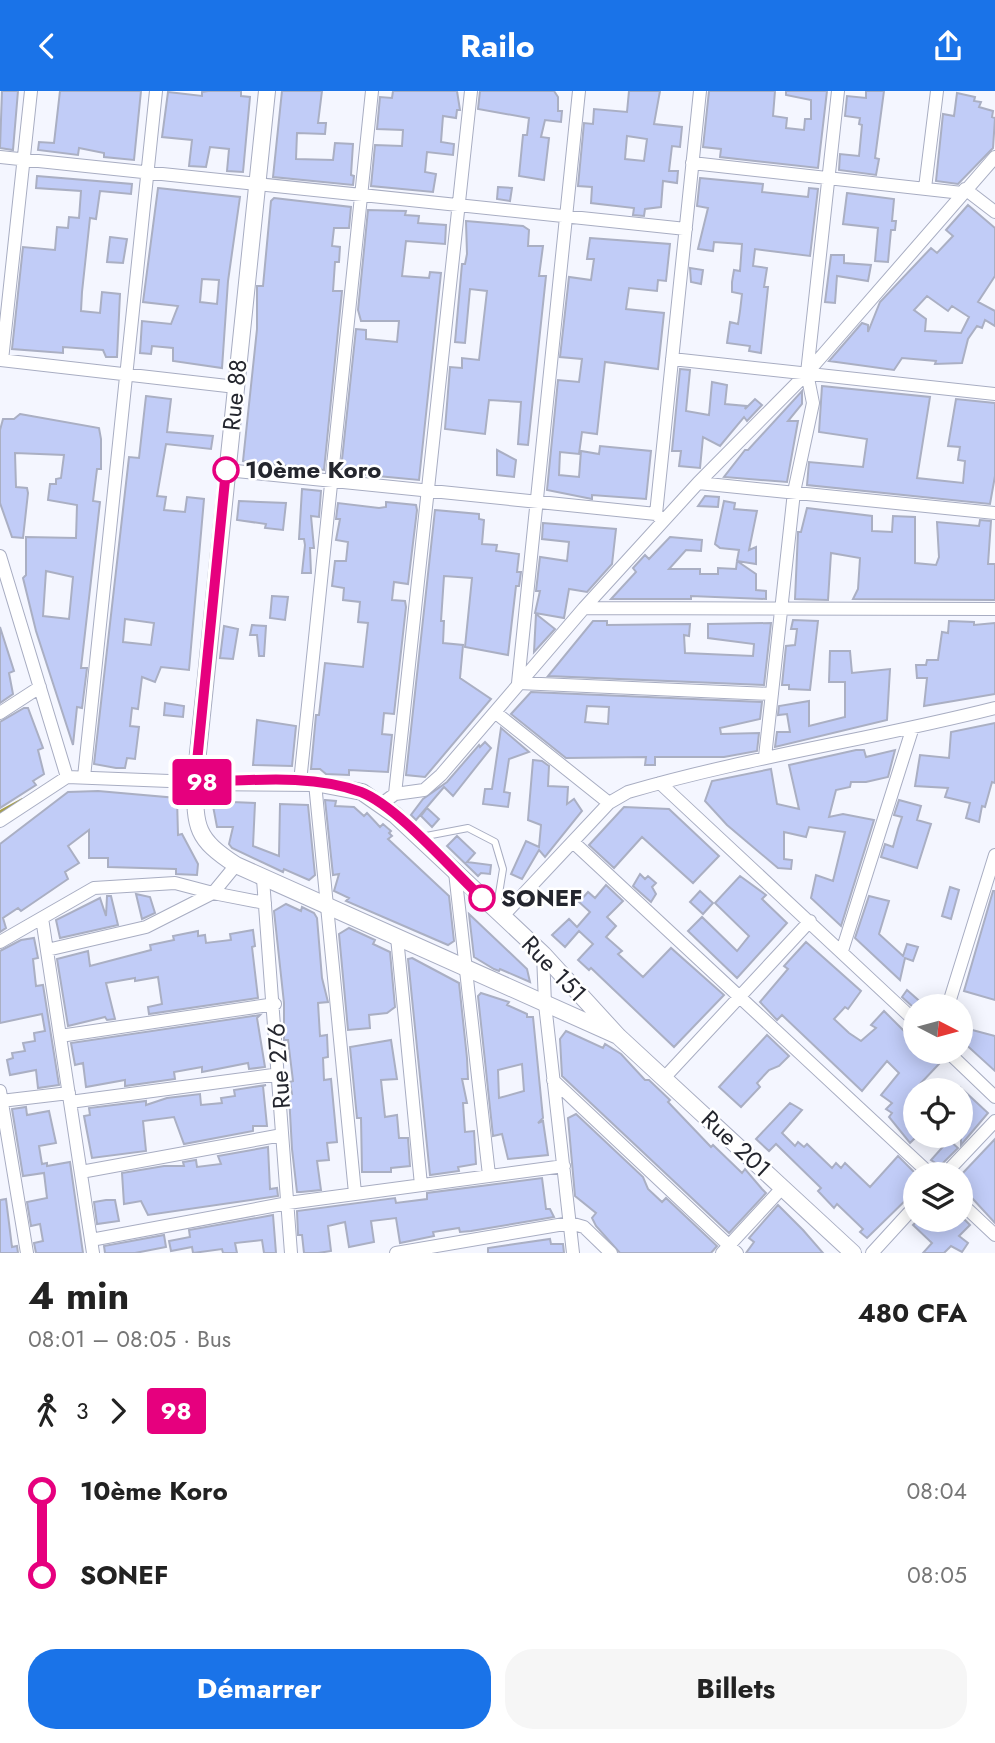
<!DOCTYPE html>
<html lang="fr">
<head>
<meta charset="utf-8">
<style>
	body { margin:0; font-family:Jost,sans-serif; background:#f6f6f6; color:#222; height:100vh; display:flex; flex-direction:column; font-size:26px; white-space:nowrap }
	* { box-sizing:border-box; margin:0 }
	p { font-size:23px; color:#767676 }
	.icon { flex:none; width:38px; height:38px; fill:none; stroke:currentColor; stroke-width:2; stroke-linecap:round; stroke-linejoin:round }
	.map { position:relative; height:1162px; overflow:hidden }
	.drawer { display:flex; flex-direction:column; background:#fff; flex:1 }
	.drawer>* { flex:none }
	.badge { padding:0 14px; border-radius:5px; font-size:24px; line-height:46px }
	.needle { width:46px; rotate:96deg }
	.buttons { position:absolute; left:903px; top:903px; display:grid; gap:14px }
	.buttons a { display:grid; place-items:center; width:70px; height:70px; border-radius:50%; background:#fff; box-shadow:0 4px 18px #0003; font-size:35px }
	.map>.badge { position:absolute; translate:-50% -50%; box-shadow:0 0 0 4px #fff }
	.legs { display:flex; align-items:center; gap:10px; height:77px; padding:0 28px; font-size:23px }
	.legs p { margin-inline-start:auto }
	.headline { display:flex; align-items:center; justify-content:space-between; height:119px; padding:0 28px }
	h1 { font-size:38px; font-weight:700; line-height:52px }
	.primary-button { display:flex; gap:14px; margin-top:auto; padding:14px 28px }
	.primary-button a { flex:1; height:80px; border-radius:28px; background:#1a73e8; color:#fff; font-size:28px; font-weight:700; line-height:80px; text-align:center }
	.primary-button a+a { background:#f6f6f6; color:#222 }
	ul { padding:0 28px; list-style:none }
	li { display:flex; align-items:center; gap:24px; height:84px; font-size:26px }
	li i { display:grid; place-items:center; width:10px; height:100%; margin:0 9px; background:currentColor }
	li i::after { content:''; width:18px; height:18px; margin:-9px; border:5px solid; border-radius:50%; background:#fff }
	li p { margin-inline-start:auto }
	li:first-child i { background:linear-gradient(#0000 50%,currentColor 0) }
	li:last-child i { background:linear-gradient(currentColor 50%,#0000 0) }
	header { display:flex; justify-content:space-between; align-items:center; height:91px; padding:0 28px; background:#1a73e8; color:#fff; font-size:32px; font-weight:700 }
	.map>svg:first-child { display:block }
</style>
</head>
<body>
<header><svg class="icon" aria-label="back" viewBox="0 0 24 24"><path d="M15 5l-7 7 7 7"/></svg>Railo<svg class="icon" aria-label="share" viewBox="0 0 24 24"><path d="M12 15V3M7 8l5-5 5 5M5 13v7h14v-7"/></svg></header>
<div class="map">
<svg width="995" height="1162" viewBox="0 0 995 1162">
	<rect width="100%" height="100%" fill="#f4f6ff"/>
	<g fill="none" stroke-linecap="round" stroke-linejoin="round">
		<path stroke="#a79f4e" stroke-width="3.5" d="M0 721 22 709"/>
	</g>
	<path fill="#c1ccf7" stroke="#aaafc3" stroke-width="2" fill-rule="evenodd" d="M2 0H18L13 59 0 57Z
		M60 0H141L134 69 104 66V62L79 57 78 64 38 59 39 51 54 52Z
		M208 0H241V5L250 6 243 81 227 80 229 58 210 56 206 76 189 75 192 49 162 46 168 1 202 5V1Z
		M282 0H322L318 32H326L325 43 297 42 296 68 333 69 335 52 353 53 351 84 354 85 353 94 273 86Z
		M393 0H457L460 19H457L456 27 443 25 441 51 454 53 453 64 427 61 425 81 436 83 433 101 371 95 375 54 402 55 403 39 377 38 380 6 392 7Z
		M480 0H554L558 6V20H562L561 31 545 29 541 46 549 47 544 89 519 85 523 44H527L529 27 478 18Z
		M629 0H660L654 33 682 36 680 56 672 55 669 80H678L677 92 663 90 661 116 645 118 644 125 633 124 634 117 591 112 592 96 578 95 584 32 593 33 594 18 627 21ZM627 45 647 48 644 70 625 68Z
		M709 0H775L773 25 787 27 786 37 804 39 805 28H811V9L786 4V0H827L818 77 720 66 721 58 703 56Z
		M866 0H884L875 67 879 68 876 84 839 79 840 63 859 65 862 34 859 33 860 27 845 25 847 5 866 7Z
		M957 2 975 6 974 10 981 11 979 16 993 20 992 26 995 27 993 57 958 93 936 90 943 23 954 25Z
		M37 85 132 93 131 103 100 100 96 128 90 127 82 201 81 220 100 222 102 201 120 203 117 266H106L103 259 63 256V262L12 258 23 156 55 159 57 136 68 137 69 126 79 127 81 100 36 97Z
		M700 87 763 93 762 101 808 106 809 97 818 98 810 165 755 158 753 175 767 177 764 196H768L761 262 749 260 750 255 727 252 730 231 738 233 740 220 742 203 732 201V191L734 179 740 180 742 153 714 151 713 160 698 158 708 117 697 115Z
		M498 96 512 97 510 110 497 108Z
		M158 97 240 106 228 190 222 277 173 270V257L152 255 151 263 140 262 142 230 171 233 178 215 143 211ZM202 188 219 189 217 213 200 211Z
		M847 102 894 108 892 130H896L895 139H891L888 171 875 170 878 137 843 133Z
		M274 107 351 116 349 137H334L332 155 340 156 339 171H335L333 200H342L324 379 243 370 257 238V195H263L271 110Z
		M968 114 995 137V185L978 211 995 220V235L985 229 982 237 977 235 968 248 962 272 935 273 936 270 902 267 894 279 829 270 862 232 868 234V241L880 211 931 157 937 162 953 145 946 139ZM927 205 948 220 952 215 969 226 961 242 925 240 926 228 914 219Z
		M368 119 406 120 405 124 419 125 418 132 446 134 445 153 406 150 402 185 429 187 430 181 441 182 419 389 346 382 347 378H341L356 238 366 239V248L397 251 399 230H361L358 219Z
		M466 130 523 135 529 139 528 155H543L539 185H546L528 354 518 353 521 311 489 309 485 343 445 338 450 276 462 277V267L479 269 487 200 470 198 465 252 455 251 462 173H465L467 163Z
		M110 146 127 148 123 172 107 171Z
		M590 147 670 153 666 190 658 189 657 200 629 197 626 218 664 222 658 278 605 271 597 343 582 341 579 363 560 361 559 384 579 386 581 360 599 363 600 355 651 360 646 408 592 404V408L547 399 558 289 579 291 582 268 560 266 569 186 591 189 594 168H587Z
		M831 164H844V172L871 174 868 190 837 185 835 212 825 211Z
		M690 177 703 179 701 193 691 191Z
		M680 278 690 279 686 320 709 324 712 291 727 294 725 313 746 315 745 318 755 308 762 314 747 330 744 326 720 355 703 346 700 377 679 375 681 360H672Z
		M822 295 930 306 917 387 963 392 965 370 958 369 960 356 948 355 956 308 995 312V385L990 413 807 394 809 371 863 376 867 348 819 341Z
		M802 300V313L788 330H798L787 391 724 386 745 359H748Z
		M146 305 171 308 167 341 213 345 211 358 166 353 157 405 166 406 164 419 185 421 187 406 204 408 189 579 161 576 155 591 142 586 138 618 132 617 130 635 139 636 135 668 127 667 125 677H116L94 673 129 366 139 367ZM125 528 154 532 151 554 123 551Z
		M20 323 99 337 101 348V378H97L93 410 100 411 81 577H87L82 617 77 616 73 654 36 540 23 487 26 484V446L76 447 77 414 48 409 50 393H56V388L61 387 64 364 15 362 16 396 27 397 28 402 23 447 12 446 0 412V339L3 328H14ZM46 480 73 486 69 528 43 525Z
		M497 359 516 369 514 386 497 384Z
		M302 398 321 400 319 426 311 425 314 457H310L311 482H302L305 454 304 448H299Z
		M705 405 719 406 718 416 698 415Z
		M239 410 286 412 283 439 265 437 266 433 237 429Z
		M724 410 735 412 734 418 757 420 749 459 756 456V473L737 470 739 459 720 457 715 453Z
		M386 411 416 414 417 419 408 493 394 491 392 509 405 510 406 516 394 623 384 622 382 643 392 644 388 681 349 679V684L326 683 320 678H311L316 624H319L325 572 363 576 368 532 358 531 360 511 343 509 344 497 332 495 335 470H346L348 451 336 449 340 428H336L338 412 379 417 386 416Z
		M807 417 872 425V440L892 441 893 425 915 426V472L936 474 939 466 937 431 979 435 980 429 991 430 988 473H995V509L853 508 858 498 860 467 831 462 828 509 795 508 798 441H801Z
		M435 419 479 423V428L484 429 482 453 497 454 496 460 519 463 517 481H521L519 495H516L508 564 465 556 472 487 444 485 441 530H444L443 552 463 554 460 587 491 608 425 686 406 684Z
		M543 432 616 438 612 473 587 501 569 498 564 527 535 522 540 500H536L540 466 567 470 569 451 542 448Z
		M670 446 702 449 701 460 686 459 669 478H700V483H718V477L736 478 737 470 756 483V499L766 500V508L691 505V508H611L636 481 633 477 645 464 649 468Z
		M272 505 288 506 285 529 270 527Z
		M536 523 555 538 534 561Z
		M793 529 818 530 810 599 789 598V594H782L786 555 795 554 797 538H791Z
		M593 530H607V534L690 533 689 545 684 544 685 562 753 565 754 553 708 547V533L771 532 764 594 548 585Z
		M949 530 974 531V534L995 532V603L924 615 927 587H917L916 574H926L927 569H938L942 541 948 542Z
		M252 534 266 535 264 565H259L257 544H250Z
		M224 535 238 538 233 568 220 567Z
		M0 536 14 580 9 582 13 603 0 612Z
		M830 560H850L852 582 890 578 887 629 775 656 777 641H790L787 623 778 624 779 615 809 610V635L845 626V591H829Z
		M531 601 762 611 760 628 720 637 721 643 759 642 757 660 724 666H655V674H645L646 666 566 667 511 623ZM587 615 609 616 608 633 585 631Z
		M165 612 184 615 183 626 164 624Z
		M24 617H28L43 657 38 659 44 683 33 690 36 694 0 717V631Z
		M257 629 296 635 292 675 253 674Z
		M995 632V692L992 691 985 716 982 715 979 731 966 727 970 712 945 706 948 697 915 695 920 664 949 667 951 641Z
		M501 637 529 661 509 668 504 701 510 702 508 716 483 713 485 698H492Z
		M485 651 491 657 453 705 444 696 416 729 411 724 423 708 447 691 479 654 480 656Z
		M856 659H864L866 666 895 659 888 686 866 691H851L850 696 836 699 829 726 843 723 874 729 841 835 811 807 816 784 833 790 845 741 809 736 806 746 784 741V768L792 769 791 778 778 777 727 734 705 710 712 690 771 678 777 713 799 718 789 674Z
		M533 669 542 670 549 675 548 695 568 696 567 713 574 708 582 720 545 766 539 759 522 788 511 783 526 750 539 756 541 734 528 729Z
		M98 700 177 707 178 744 182 743 198 773 197 784 176 783V778L108 776V767H89V739L68 755 79 772 65 781 68 788 21 820 18 817 3 827 6 837 0 841V753L68 701Z
		M325 709 336 710 335 715 354 716 364 725 367 722 380 736 383 733 391 740 389 742 392 745 388 748 449 805 454 850 448 854 346 810 349 807 334 800 339 783 333 784Z
		M899 709 921 715 917 729 931 733 917 777 881 766 885 753 893 756 898 738 902 726 894 724Z
		M232 711 255 712 253 755 279 765 280 713 308 714 315 784 309 789 284 778 283 781 232 757 229 753 233 736H217L213 715H232Z
		M624 716 669 718 719 765 693 792 642 746 614 777 589 754Z
		M427 717 439 728 432 736 421 725Z
		M457 745 475 762 467 771 491 774 490 783 481 782 478 785 447 755Z
		M640 783 645 788 648 785 656 792 652 796 656 803 651 811 633 795Z
		M740 785 766 804 762 808 787 832 737 887 688 840 702 826 737 860 749 845 715 812Z
		M606 794 623 810 607 826 616 835 606 846 622 860 618 863 643 886 671 857 724 904 674 956 591 877 589 879 578 869 593 853 579 840 565 856 552 844 569 828 577 836 590 821 579 811 588 801 595 807Z
		M950 796 959 799 951 828 942 825Z
		M700 800 713 812 703 823 690 811Z
		M993 800H995V909L964 900Z
		M136 803 150 806 155 822 142 828Z
		M107 805H111L118 834 60 847 56 829 100 807 106 825Z
		M869 805 889 810 879 843 903 865 907 853 918 856 913 870 905 867 900 889 855 847Z
		M286 813 301 820 302 816 314 822 317 827 322 887 328 911 318 912 320 945 327 944 328 966 323 967 324 989 331 988 337 1051 327 1052 329 1069 317 1070 321 1099 301 1101H297L292 1058 289 1004 292 1003 290 991 293 990 288 949H284V912L274 820Z
		M469 823 527 878 530 891 500 878 499 880 494 878 474 866Z
		M349 837 375 849 373 853 390 861 395 916 387 922 369 924 370 937 348 939 339 843Z
		M253 839 255 855 252 856 258 907 149 923 148 916 162 913 158 886 135 890V887L106 892 115 928 107 929 105 926 68 935 57 868 88 860 90 875 151 859 150 854 174 849 173 845 198 840V845L205 844 206 852 231 849 230 843Z
		M34 847 38 867 33 868 36 895 43 894 59 994 38 997 36 979 10 984 7 969 13 967 12 962 25 960 23 952 35 950 34 942 45 940 42 923 0 932V860L21 849Z
		M806 851 861 900 848 918 845 916 834 928 849 942 861 950 876 937 871 934 884 920 915 951V961H927L939 973 919 994 924 999H915V1047L910 1052 889 1026 892 1022 886 1018 892 1012 881 1004 899 982 887 970 862 1000 782 924 777 929 760 911 788 878 784 875Z
		M412 867 459 892 467 967 468 988H462L467 1012H463L465 1041 474 1040 476 1073 458 1076 459 1080 430 1084 408 868Z
		M907 899 925 915 914 917 902 906Z
		M481 902 509 911 507 914 527 923V926H533L543 1027 538 1032 543 1030 548 1064 508 1068 502 1043 493 1045 478 905ZM522 973 524 1000 499 1007 498 979Z
		M260 924 257 927 265 976 249 978 248 972 202 981V976L174 981 175 988 125 995V989L86 996 83 972 75 974 71 952Z
		M961 936 995 945V980L961 949Z
		M566 940 603 957 605 953 621 963 645 989H649L670 1009 668 1011 711 1056 713 1054 742 1082 745 1078 762 1098 766 1102 729 1142 562 985 560 948Z
		M767 944 789 965 779 975 769 979 757 992 760 996 741 1016 719 996Z
		M391 949 397 988 381 989 385 1026 397 1024 399 1047H408L410 1075 391 1077V1081H362L361 1027H357L350 956Z
		M266 994 263 995 267 1035H253V1040L184 1053 174 1026 143 1030 146 1060 92 1067 84 1025 90 1024 89 1017 146 1010V1014L167 1007 200 1003 201 1014 222 1012 221 1007 235 1005 234 999Z
		M961 997 988 1022 961 1054V1039L968 1031 961 1024Z
		M790 1012 802 1019 782 1042 795 1055 798 1051 804 1056 807 1053 832 1077 836 1072 841 1077 845 1072 870 1096 898 1065 915 1082V1100L867 1147 860 1141 863 1138 837 1113 834 1117 818 1100 821 1097 776 1053 769 1060 756 1048Z
		M26 1016 27 1024 49 1020 56 1052 39 1055 42 1073 47 1072V1075L70 1071 83 1162H36L34 1152 43 1150 40 1133 31 1135 27 1111 47 1107 44 1082 23 1085 12 1018Z
		M576 1023 643 1086 648 1098 662 1111 666 1107 717 1155 711 1162H620L596 1135 592 1127 596 1122 575 1105 568 1027Z
		M995 1048V1132L961 1095V1084Z
		M949 1049 958 1057 940 1075 931 1069Z
		M268 1056 270 1098 277 1097 278 1105 148 1124 141 1110 124 1113 122 1082 164 1075H184L183 1071 196 1069 197 1076 221 1073 218 1065Z
		M542 1087 546 1118H550L554 1126 471 1140 460 1141 459 1137 433 1141 434 1145 400 1152 396 1127 371 1130 374 1151 349 1156 345 1131 328 1135 331 1160 318 1162H304L302 1144H298L297 1120 395 1107 396 1112 427 1108V1102Z
		M6 1108 12 1156 17 1155 18 1162H0V1109Z
		M106 1109H115L119 1130 97 1133 94 1111Z
		M778 1114 803 1139 823 1162H746L754 1151 749 1147Z
		M273 1124 276 1162H264L262 1149 235 1152 237 1162H223L222 1158 193 1162 192 1156 171 1160 169 1150 190 1146 189 1139Z
		M918 1129H965L970 1134 959 1145 968 1152 962 1161 951 1155 944 1162H923L932 1152 913 1134Z
		M164 1144 166 1156 135 1162H105L104 1155Z
		M550 1148 551 1153H563L564 1162H488V1157Z"/>
	<g fill="none" stroke-linecap="round" stroke-linejoin="round">
		<g stroke="#a8adc2" stroke-width="8">
			<path id="service" d="M421 746 468 737 495 751 503 778 497 815"/>
		</g>
		<g stroke="#a8adc2" stroke-width="14">
			<path id="minor" d="M579 0 518 592 772 603
				M0 66 686 138
				M692 72 962 102
				M925 97 937 0
				M965 98 995 121
				M672 268 995 303
				M0 269 236 296
				M2 269 31 0
				M226 379 656 423 663 430
				M698 392 995 422
				M656 423 700 0
				M0 465 67 686
				M584 517 995 518
				M0 622 40 596
				M496 622 609 712
				M765 666 794 401 813 312 807 282 838 0
				M84 686 156 0
				M300 691 372 0
				M315 692 355 1102
				M660 692 915 930
				M395 703 471 0
				M380 714 395 703 424 699 441 684 584 517 698 392 807 282 995 66
				M0 730 67 686 195 691
				M573 751 930 1083
				M455 781 489 1084
				M263 788 291 1162
				M502 826 609 712 628 701C748 666 873 648 995 617
				M42 827 93 1162
				M397 846 421 1094
				M0 851 94 797 175 792 213 802 236 774
				M47 859 146 836 213 802 265 812
				M842 860 912 639
				M543 863 545 913 573 1162
				M948 915 995 764
				M60 945 275 913
				M948 961 995 1006
				M665 986 810 830
				M553 989 737 1162
				M0 1000 27 1162
				M1 1010 69 1002
				M70 1011 280 983
				M81 1081 282 1044
				M945 1083 995 1030
				M961 1112 995 1144
				M91 1149 288 1112 564 1075
				M396 1162 570 1132 584 1136 611 1162
				M722 1162 783 1096
				M872 1162 915 1115"/>
		</g>
		<g stroke="#a8adc2" stroke-width="18">
			<path id="secondary" d="M267 0 195 691C195 737 196 748 236 774L618 945
				M195 691 315 692 362 701 395 724 543 863 618 945 853 1162"/>
		</g>
		<use href="#service" stroke="#fff" stroke-width="6"/>
		<use href="#minor" stroke="#fff" stroke-width="12"/>
		<use href="#secondary" stroke="#fff" stroke-width="16"/>
	</g>
	<g fill="none" stroke-linecap="round" stroke-linejoin="round">
		<g stroke="#fff" stroke-width="16">
			<path id="line-1" d="M226 379 195 691C247 690 310 682 361 701 397 715 452 779 482 807"/>
		</g>
		<use href="#line-1" stroke="#e6007e" stroke-width="10"/>
	</g>
	<g fill="#fff" stroke="#e6007e" stroke-width="3.5">
		<circle cx="226" cy="379" r="12"/>
		<circle cx="482" cy="807" r="12"/>
	</g>
	<g text-anchor="middle" stroke-width="5" stroke-linejoin="round" paint-order="stroke">
		<g font-size="24" fill="#24262e" stroke="#fff">
			<text transform="translate(235 304) rotate(-84)" y="8">Rue 88</text>
			<text transform="translate(554 878) rotate(46)" y="8">Rue 151</text>
			<text transform="translate(279 975) rotate(-94)" y="8">Rue 276</text>
			<text transform="translate(736 1053) rotate(43)" y="8">Rue 201</text>
		</g>
		<g font-size="24" font-weight="bold" fill="#24262e" stroke="#fff" text-anchor="start">
			<text x="245" y="387">10ème Koro</text>
			<text x="501" y="815">SONEF</text>
		</g>
	</g>
</svg>
<div class="buttons">
<a><svg class="needle" viewBox="-14 -14 28 28"><path d="M0-13l5 13h-10z" fill="#e53935"/><path d="M0 13l5-13h-10z" fill="#767676"/></svg></a>
<a><svg class="icon" aria-label="locate" viewBox="0 0 24 24"><circle cx="12" cy="12" r="6"/><path d="M12 2v4M12 18v4M2 12h4M18 12h4"/></svg></a>
<a><svg class="icon" aria-label="layers" viewBox="0 0 24 24"><path d="M12 4l9 5-9 5-9-5zM3 14l9 5 9-5"/></svg></a>
</div>
<b class="badge" style="left:202px;top:691px;background:#e6007e;color:#fff">98</b>
</div>
<section class="drawer">
<div class="headline"><div><h1>4 min</h1><p>08:01 – 08:05 · Bus</p></div><b>480 CFA</b></div>
<div class="legs"><svg class="icon" aria-label="walk" viewBox="0 0 24 24"><circle cx="13" cy="4" r="2"/><path d="M13 8l-2 6 4 7M11 14l-3 7M7 12l3-4h3l4 4"/></svg>3<svg class="icon" aria-label="forward" viewBox="0 0 24 24"><path d="M9 5l7 7-7 7"/></svg><b class="badge" style="background:#e6007e;color:#fff">98</b></div>
<ul>
<li><i style="color:#e6007e"></i><b>10ème Koro</b><p>08:04</p></li>
<li><i style="color:#e6007e"></i><b>SONEF</b><p>08:05</p></li>
</ul>
<div class="primary-button"><a>Démarrer</a><a>Billets</a></div>
</section>
</body>
</html>
